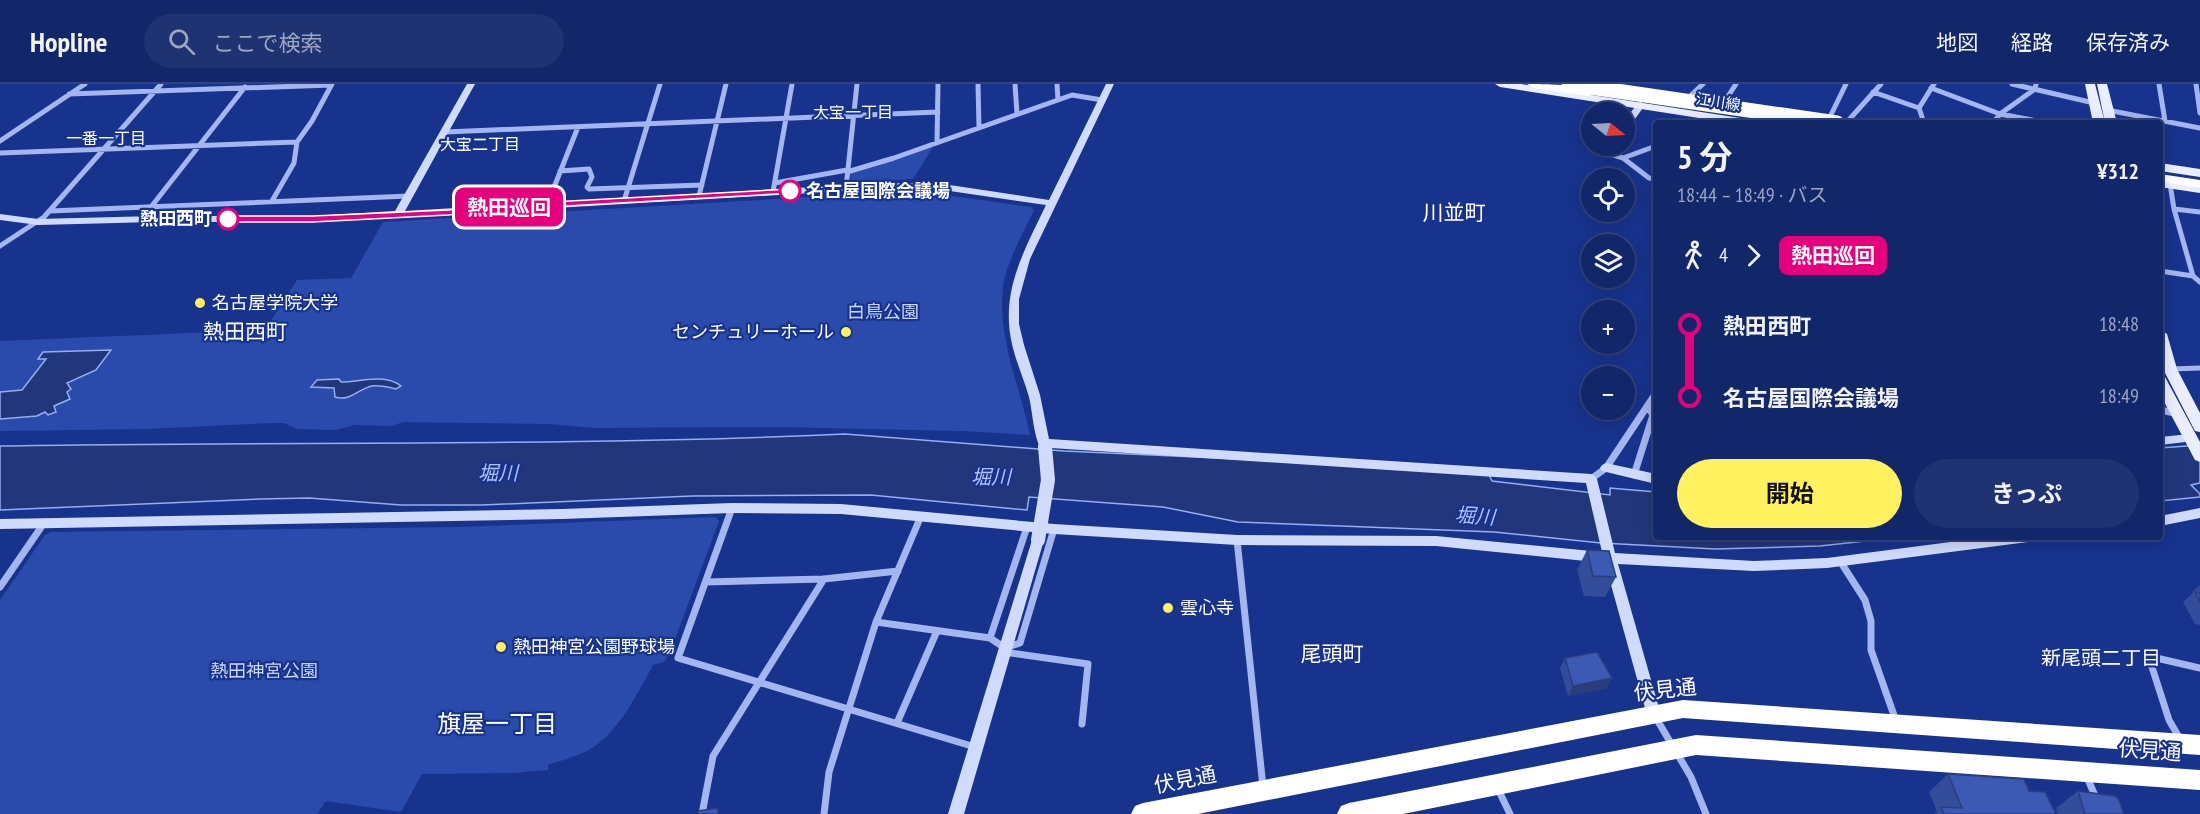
<!DOCTYPE html>
<html lang="ja">
<head>
<meta charset="utf-8">
<style>
	body { margin:0; font-family:"PT Sans Narrow","Noto Sans JP",sans-serif; background:#1f3272; color:#f1f3f6; height:100vh; display:flex; flex-direction:column; font-size:22px; white-space:nowrap }
	* { box-sizing:border-box; margin:0 }
	p { font-size:20px; color:#9ca5c1 }
	.icon { flex:none; width:33px; height:33px; fill:none; stroke:currentColor; stroke-width:2; stroke-linecap:round; stroke-linejoin:round }
	.map { position:relative; flex:1; overflow:hidden }
	.side { position:absolute; left:1653px; top:36px; width:510px; height:420px; display:flex; flex-direction:column; background:#12266a; border-radius:6px; box-shadow:0 3px 15px #0003,0 0 0 2px #31437e }
	.side>* { flex:none }
	.badge { padding:0 12px; border-radius:9px; font-size:21px; line-height:39px }
	.needle { width:39px; rotate:108deg }
	.controls { position:absolute; left:1581px; top:18px; display:grid; gap:12px }
	.controls a { display:grid; place-items:center; width:54px; height:54px; border-radius:50%; background:#12266a; box-shadow:0 3px 15px #0003,0 0 0 2px #31437e; font-size:30px }
	.map>.badge { position:absolute; translate:-50% -50%; box-shadow:0 0 0 3px #fff }
	.legs { display:flex; align-items:center; gap:9px; height:66px; padding:0 24px; font-size:20px }
	.legs p { margin-inline-start:auto }
	.head { display:flex; align-items:center; justify-content:space-between; height:102px; padding:0 24px }
	h1 { font-size:33px; font-weight:700; line-height:45px }
	.primary-button { display:flex; gap:12px; margin-top:auto; padding:12px 24px }
	.primary-button a { flex:1; height:69px; border-radius:36px; background:#fff160; color:#111; font-size:24px; font-weight:700; line-height:69px; text-align:center }
	.primary-button a+a { background:#1f3272; color:#f1f3f6 }
	ul { padding:0 24px; list-style:none }
	li { display:flex; align-items:center; gap:21px; height:72px; font-size:22px }
	li i { display:grid; place-items:center; width:9px; height:100%; margin:0 8px; background:currentColor }
	li i::after { content:''; width:15px; height:15px; margin:-8px; border:4px solid; border-radius:50%; background:#12266a }
	li p { margin-inline-start:auto }
	li:first-child i { background:linear-gradient(#0000 50%,currentColor 0) }
	li:last-child i { background:linear-gradient(currentColor 50%,#0000 0) }
	header { display:flex; align-items:center; gap:36px; box-sizing:border-box; height:84px; padding:0 30px; background:#12266a; border-bottom:2px solid #31437e }
	header strong { font-size:28px }
	nav { display:flex; gap:33px; margin-inline-start:auto; font-size:21px }
	.search { width:420px; height:54px; background:#1f3272; display:flex; align-items:center; gap:15px; box-sizing:border-box; padding:0 21px; border-radius:33px; color:#9ca5c1; font-size:22px }
	.map>svg:first-child { display:block }
</style>
</head>
<body>
<header>
<strong>Hopline</strong>
<div class="search"><svg class="icon" aria-label="search" viewBox="0 0 24 24"><circle cx="10" cy="10" r="6"/><path d="M15 15l6 6"/></svg>ここで検索</div>
<nav><a>地図</a><a>経路</a><a>保存済み</a></nav>
</header>
<div class="map">
<svg width="2200" height="730" viewBox="0 0 2200 730">
	<rect width="100%" height="100%" fill="#18338d"/>
	<path fill="#2a4bab" d="M933 63 913 95 850 98 851 89Z
		M895 108 939 110 1031 123 1034 126C1023 150 1007 176 1003 203 997 253 1020 303 1030 351L963 347 775 343 594 344 549 340 403 338 392 342 354 341 336 346 297 345 284 339H272L147 345 0 347V257L265 246 297 196 351 194 383 138Z
		M715 433 719 437 670 569 664 578 653 581C637 610 620 646 592 664 579 672 562 676 548 681V686L513 689 422 690 401 728 326 717 317 730H0V516L45 451 51 448 457 443Z"/>
	<path fill="#22377b" stroke="#95aef1" stroke-width="1.5" d="M111 266 96 286 67 299 71 305 67 308 70 315 54 322 56 328 48 331 45 328 37 332 0 335V308L22 306 46 275H38L43 268Z
		M339 295 341 298C361 298 384 289 401 302L396 305C388 303 380 301 372 302 358 305 350 318 335 313L334 304 311 303 317 296Z
		M845 350 1064 367 1369 381 1489 391 1492 397 1610 411V404L1656 408V453H1902L1820 462 1715 465 1601 459 1494 448 1238 438 1163 423 1029 413 1027 426 871 411 692 412 482 421H401L309 414 260 415 0 426V362C282 357 563 363 845 350Z
		M2200 361V399L2191 401 2200 410V413L2160 417V364Z"/>
	<g fill="none" stroke-linecap="round" stroke-linejoin="round">
		<path stroke="#a3b6ef" stroke-width="5" d="M978 0 979 44
			M1015 0 1017 30
			M1057 0 1058 16
			M2012 0 2094 19
			M2159 0 2165 37
			M2196 0 2200 29
			M1931 4 2000 30 2048 39
			M1873 8 1919 24
			M69 10 331 1
			M1688 14 1703 0
			M1723 20 1736 0
			M2107 26 2200 44
			M1828 37 1846 0
			M1847 38 1881 0
			M1708 39 1718 34
			M1924 39 1919 24 1934 0
			M1993 39 2000 30 2035 5 2036 0
			M445 48 938 28
			M0 57 85 0
			M937 59 938 0
			M0 69 297 58
			M1607 69 1623 74 1649 94 1656 95
			M1623 74 1656 62
			M560 87 589 85 592 93 587 103 589 105 702 101
			M847 88 894 74 1072 11 1102 16
			M775 99 847 86
			M2170 100 2174 125 2193 192 2200 198
			M846 104 857 0
			M773 108 792 0
			M699 112 726 0
			M272 117 294 79 297 58 312 37 332 0
			M624 117 660 0
			M547 121 578 43
			M151 123 245 3
			M2174 125 2200 128
			M50 127 409 112
			M0 162 44 133 161 0
			M2160 187 2193 192
			M2171 285 2200 284
			M1653 314 1656 310"/>
		<path stroke="#a3b6ef" stroke-width="7" d="M2160 326 2175 329
			M1634 391 1653 331 1648 323
			M1591 395 1606 384 1654 312
			M732 424 678 574 975 663
			M1237 456 1263 703
			M1840 477 1865 516 1871 537V566L1896 637
			M706 498 824 495 898 487
			M0 503 44 439
			M876 538 990 554 1005 564 1020 559 1054 445
			M990 554 1027 443
			M1004 568 1088 580 1082 640
			M1656 634 1691 693 1706 730
			M897 639 937 547
			M2180 655 2169 636 2151 580 2152 573 2200 584
			M2086 691 2103 730
			M1497 703 1510 730
			M702 730 713 672 824 495
			M824 730 829 688 876 538 921 432"/>
		<path fill="#d0dafa" fill-rule="evenodd" d="M467 0H475L405 127 881 99 943 100 1049 116 1106 0H1114L1030 175 1019 215V240L1024 261 1040 311 1049 355 1591 390 1595 392 1597 395 1615 469 1754 477 1827 474 1989 453H2034L2033 457 2028 458 1827 484 1754 487 1618 480 1661 631 1659 635 1654 637 1649 635 1647 631 1605 479 1436 462 1237 461 1054 450 841 430 732 429 562 435 0 445V435L562 425 732 419 841 420 1054 440 1237 451 1436 452 1602 468 1586 399 1051 364 1045 367 1041 366C1033 350 1033 330 1029 313 1024 295 1016 278 1012 260 1000 208 1024 167 1046 121L943 106 881 105 313 138H155L38 141 0 136V130L38 135 155 132H313L395 127Z
			M1641 18 1645 21 1627 46 1624 47V37L1638 19Z
			M1608 62H1617L1610 71 1607 72 1602 69Z
			M2190 350 2194 351 2196 354 2194 357 2160 361V353Z
			M1606 379 1656 390V400L1602 387 1600 384 1602 381Z
			M2200 424V434L2160 442V432Z
			M1038 451 1043 452 1044 456 964 730H948L1032 456 1033 452Z"/>
		<path fill="#eaeeff" fill-rule="evenodd" d="M1495 0H1521L1753 36 1759 39H1731L1500 3Z
			M2085 0H2095L2105 39H2093Z
			M2097 0H2107L2117 39H2105Z
			M1826 32 1856 36 1862 39 1822 37V33Z
			M2160 79 2200 85V93L2160 87Z
			M2160 95 2200 101V109L2160 103Z
			M2160 245 2167 250 2177 285 2200 329V348L2195 347 2163 285 2160 274Z
			M2160 291 2165 293 2200 358V378L2195 376 2160 310Z"/>
		<path fill="#fff" fill-rule="evenodd" d="M1527 0C1543 0 1583 0 1595 8L1588 12 1533 4Z
			M2160 90 2200 96V104L2160 98Z
			M1683 616 2200 651V671L1683 634 1198 730H1131L1135 722 1143 719Z
			M1696 651 2200 686V706L1696 671 1403 730H1337L1341 722 1349 719Z"/>
		<path stroke="#d0dafa" stroke-width="14" d="M1038 456 1048 396 1045 363"/>
		<path stroke="#fff" stroke-width="15" d="M1569 0 1837 39"/>
	</g>
	<path fill="#344d9a" d="M1587 466 1616 493 1605 513 1584 512 1577 486Z
		M2200 501V541L2195 540 2183 518 2193 509 2192 508Z
		M1565 574 1607 604 1568 612 1560 584Z
		M1948 690 2029 707 2056 730H1934L1937 727 1929 708Z
		M2078 707 2124 730H2058L2056 724Z"/>
	<path fill="#2a3e7d" d="M1612 594 1607 604 1568 612 1573 602Z"/>
	<path fill="#3c59b3" stroke="#2a3e7d" stroke-width="1.5" d="M1587 466 1609 467 1616 493 1593 492Z
		M2195 508 2200 509V518Z
		M1597 568 1612 594 1573 602 1565 574Z
		M1948 690 2024 695 2029 707 2045 708 2056 730H1944L1941 723 1962 724Z
		M2078 707 2115 712 2119 716 2124 730H2085Z
		M718 724V730H697L698 727Z"/>
	<path fill="#e6007e" stroke="#fff" stroke-width="1.5" d="M790 105H793V109L514 125 448 131 313 138H228L223 135 228 132H313L448 126 514 120Z"/>
	<g fill="#fff" stroke="#e6007e" stroke-width="3">
		<circle cx="790" cy="107" r="10"/>
		<circle cx="228" cy="135" r="10"/>
	</g>
	<g fill="#fff160" stroke="#18338d" stroke-width="2">
		<circle cx="200" cy="219" r="6"/>
		<circle cx="846" cy="248" r="6"/>
		<circle cx="1168" cy="524" r="6"/>
		<circle cx="501" cy="563" r="6"/>
	</g>
	<g text-anchor="middle" stroke-width="4.5" stroke-linejoin="round" paint-order="stroke">
		<g font-size="15" fill="#fff" stroke="#18338d">
			<text transform="translate(1718 18) rotate(9)" y="5">江川線</text>
		</g>
		<g font-size="16" fill="#fff" stroke="#18338d">
			<text x="853" y="34">大宝一丁目</text>
			<text x="106" y="60">一番一丁目</text>
			<text x="480" y="66">大宝二丁目</text>
		</g>
		<g font-size="18" font-weight="bold" fill="#fff" stroke="#18338d" text-anchor="start">
			<text x="806" y="113">名古屋国際会議場</text>
			<text x="212" y="141" text-anchor="end">熱田西町</text>
		</g>
		<g font-size="18" fill="#fff" stroke="#18338d" text-anchor="start">
			<text x="212" y="225">名古屋学院大学</text>
			<text x="834" y="254" text-anchor="end">センチュリーホール</text>
			<text x="1180" y="530">雲心寺</text>
			<text x="513" y="569">熱田神宮公園野球場</text>
		</g>
		<g font-size="18" fill="#c9d5fb" stroke="#18338d">
			<text x="883" y="234">白鳥公園</text>
			<text x="264" y="593">熱田神宮公園</text>
		</g>
		<g font-size="20" font-style="italic" fill="#aec1f6" stroke="#18338d">
			<text x="498" y="396">堀川</text>
			<text x="991" y="400">堀川</text>
			<text transform="translate(1475 432) rotate(4)" y="7">堀川</text>
		</g>
		<g font-size="20" fill="#fff" stroke="#18338d">
			<text x="2101" y="581">新尾頭二丁目</text>
		</g>
		<g font-size="21" fill="#fff" stroke="#18338d">
			<text x="1454" y="136">川並町</text>
			<text x="245" y="255">熱田西町</text>
			<text x="1332" y="577">尾頭町</text>
		</g>
		<g font-size="21" fill="#fff" stroke="#18338d">
			<text transform="translate(1665 606) rotate(-6)" y="7">伏見通</text>
			<text transform="translate(2150 667) rotate(4)" y="7">伏見通</text>
			<text transform="translate(1185 696) rotate(-11)" y="7">伏見通</text>
		</g>
		<g font-size="24" fill="#fff" stroke="#18338d">
			<text x="497" y="648">旗屋一丁目</text>
		</g>
	</g>
</svg>
<div class="controls">
<a><svg class="needle" viewBox="-14 -14 28 28"><path d="M0-13l5 13h-10z" fill="#e53935"/><path d="M0 13l5-13h-10z" fill="#9ca5c1"/></svg></a>
<a><svg class="icon" aria-label="locate" viewBox="0 0 24 24"><circle cx="12" cy="12" r="6"/><path d="M12 2v4M12 18v4M2 12h4M18 12h4"/></svg></a>
<a><svg class="icon" aria-label="layers" viewBox="0 0 24 24"><path d="M12 4l9 5-9 5-9-5zM3 14l9 5 9-5"/></svg></a>
<a>+</a>
<a>−</a>
</div>
<b class="badge" style="left:509px;top:123px;background:#e6007e;color:#fff">熱田巡回</b>
<section class="side">
<div class="head"><div><h1>5 分</h1><p>18:44 – 18:49 · バス</p></div><b>¥312</b></div>
<div class="legs"><svg class="icon" aria-label="walk" viewBox="0 0 24 24"><circle cx="13" cy="4" r="2"/><path d="M13 8l-2 6 4 7M11 14l-3 7M7 12l3-4h3l4 4"/></svg>4<svg class="icon" aria-label="forward" viewBox="0 0 24 24"><path d="M9 5l7 7-7 7"/></svg><b class="badge" style="background:#e6007e;color:#fff">熱田巡回</b></div>
<ul>
<li><i style="color:#e6007e"></i><b>熱田西町</b><p>18:48</p></li>
<li><i style="color:#e6007e"></i><b>名古屋国際会議場</b><p>18:49</p></li>
</ul>
<div class="primary-button"><a>開始</a><a>きっぷ</a></div>
</section>
</div>
</body>
</html>
